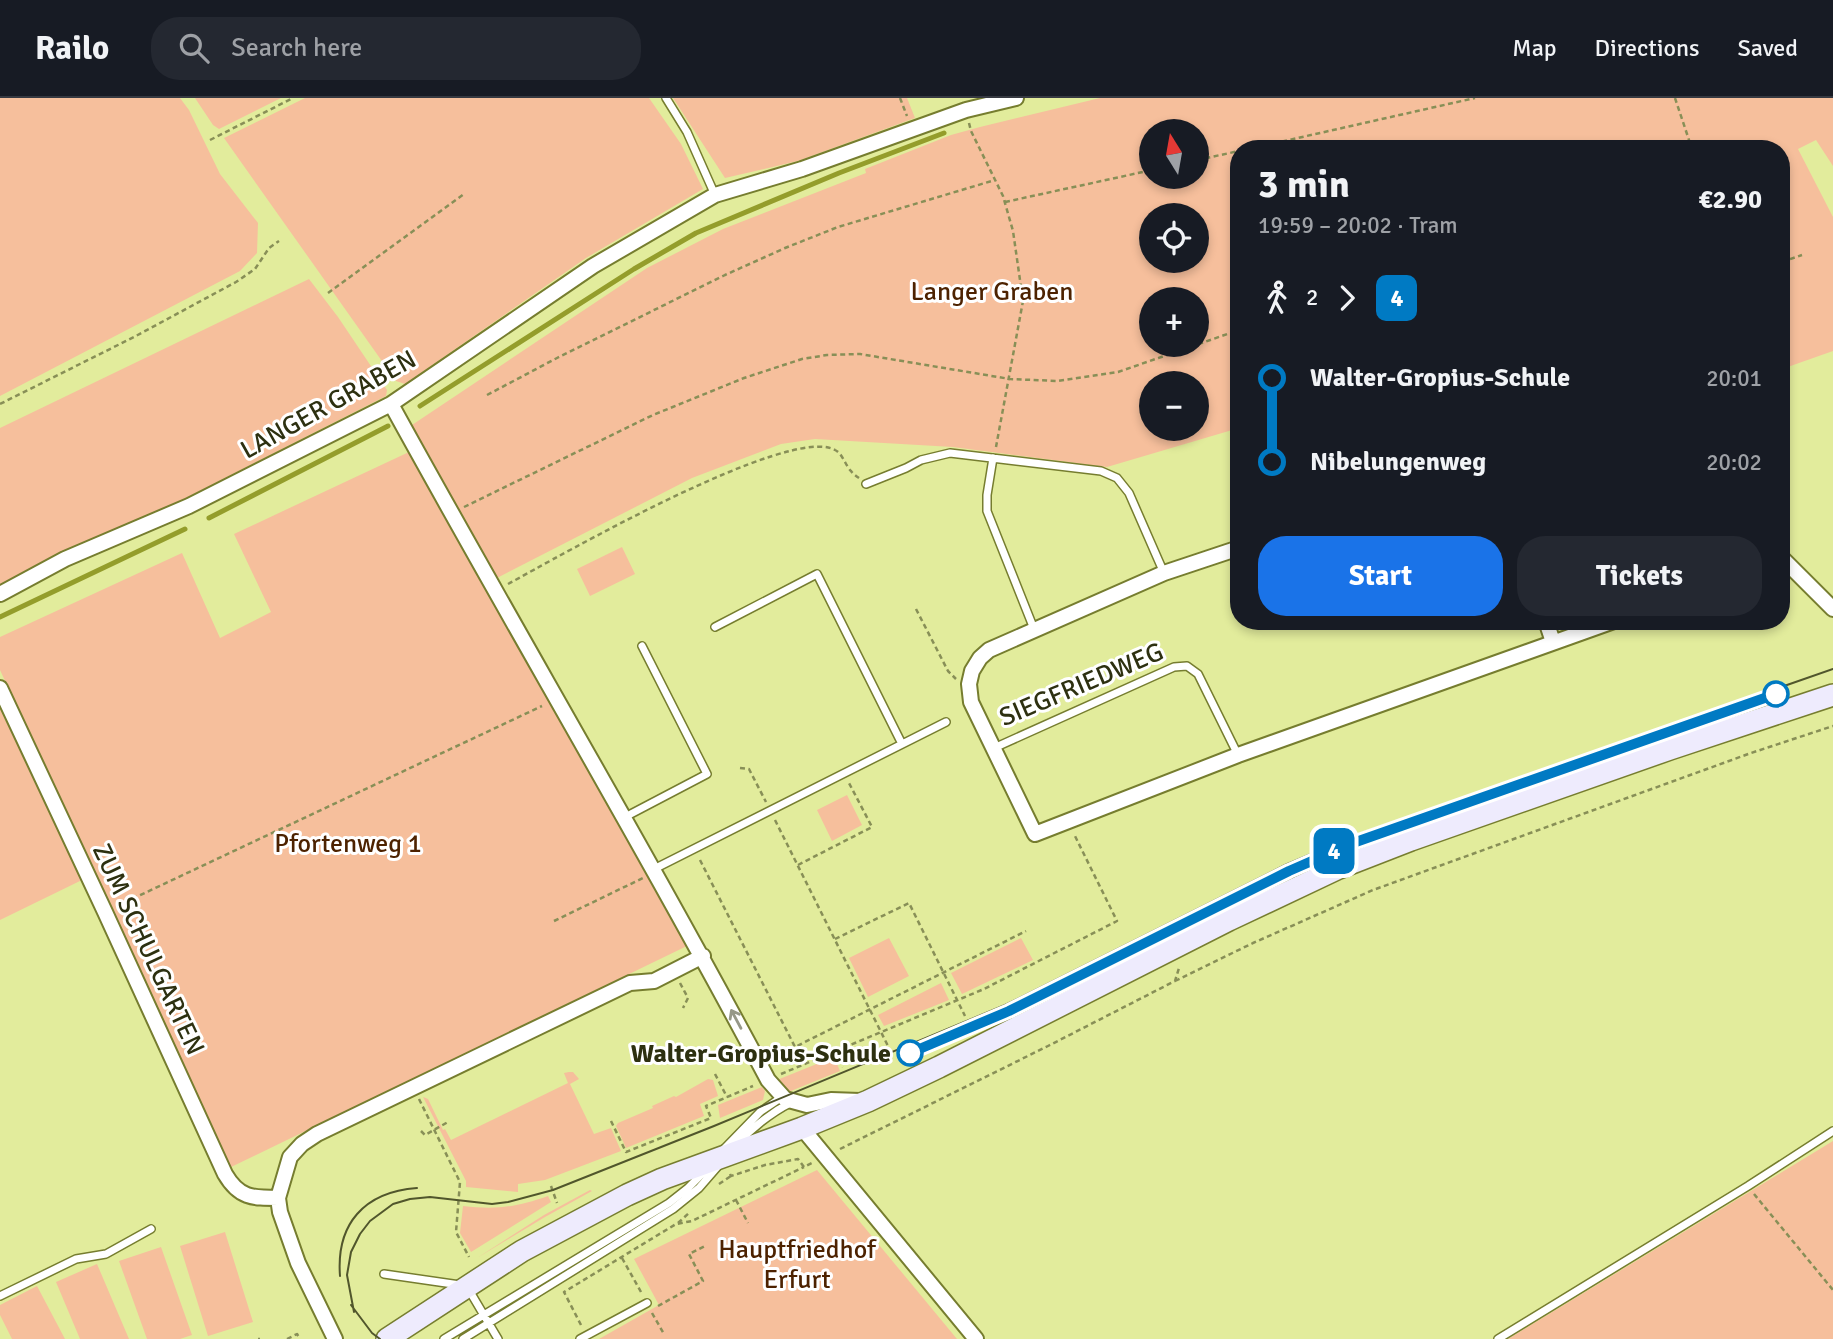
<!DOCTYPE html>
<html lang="en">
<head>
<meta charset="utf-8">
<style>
	body { margin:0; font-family:Signika,sans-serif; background:#242831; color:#f1f3f6; height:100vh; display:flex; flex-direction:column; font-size:26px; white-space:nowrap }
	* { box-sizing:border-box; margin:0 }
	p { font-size:23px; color:#9ea1a6 }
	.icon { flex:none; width:38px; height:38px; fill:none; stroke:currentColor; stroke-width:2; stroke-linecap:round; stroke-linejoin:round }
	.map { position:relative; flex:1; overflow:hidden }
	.sheet { position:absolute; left:1230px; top:42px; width:560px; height:490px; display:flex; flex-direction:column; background:#171b24; border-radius:28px; box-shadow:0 4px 10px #0003 }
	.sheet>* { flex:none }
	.badge { padding:0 14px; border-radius:10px; font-size:24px; line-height:46px }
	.needle { width:46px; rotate:349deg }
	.fabs { position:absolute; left:1139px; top:21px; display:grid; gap:14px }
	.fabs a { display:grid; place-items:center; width:70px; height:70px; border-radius:50%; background:#171b24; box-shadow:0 4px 10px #0003; font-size:35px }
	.map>.badge { position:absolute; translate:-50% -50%; box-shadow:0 0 0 4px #fff }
	.legs { display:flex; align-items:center; gap:10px; height:77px; padding:0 28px; font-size:23px }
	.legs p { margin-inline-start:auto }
	.head { display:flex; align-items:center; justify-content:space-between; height:119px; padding:0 28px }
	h1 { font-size:38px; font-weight:700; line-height:52px }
	.cta { display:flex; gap:14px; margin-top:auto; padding:14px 28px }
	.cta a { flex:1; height:80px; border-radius:28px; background:#1a73e8; color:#fff; font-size:28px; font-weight:700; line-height:80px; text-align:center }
	.cta a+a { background:#242831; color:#f1f3f6 }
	ul { padding:0 28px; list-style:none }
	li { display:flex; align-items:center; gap:24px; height:84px; font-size:26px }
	li i { display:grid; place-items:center; width:10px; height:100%; margin:0 9px; background:currentColor }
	li i::after { content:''; width:18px; height:18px; margin:-9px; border:5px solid; border-radius:50%; background:#171b24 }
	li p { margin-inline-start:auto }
	li:first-child i { background:linear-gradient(#0000 50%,currentColor 0) }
	li:last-child i { background:linear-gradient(currentColor 50%,#0000 0) }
	header { display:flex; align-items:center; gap:42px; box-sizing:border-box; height:98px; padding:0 35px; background:#171b24; border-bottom:2px solid #363941 }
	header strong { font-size:33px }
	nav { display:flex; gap:38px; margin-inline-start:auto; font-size:24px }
	.search { width:490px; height:63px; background:#242831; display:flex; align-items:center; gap:18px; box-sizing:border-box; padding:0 24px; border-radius:28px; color:#9ea1a6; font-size:26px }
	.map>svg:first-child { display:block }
</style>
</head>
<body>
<header>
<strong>Railo</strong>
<div class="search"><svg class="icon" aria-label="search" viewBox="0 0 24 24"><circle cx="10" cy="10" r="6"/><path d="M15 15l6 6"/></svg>Search here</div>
<nav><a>Map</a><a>Directions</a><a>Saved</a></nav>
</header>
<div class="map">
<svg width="1833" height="1241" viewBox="0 0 1833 1241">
	<rect width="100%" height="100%" fill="#e2ec9c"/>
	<path fill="#f6bf9c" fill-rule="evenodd" d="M0 0H180L189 12 220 76 258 125 257 155 240 173 0 298Z
		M195 0H281L219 31 213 27Z
		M305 0H649L681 46 703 91 586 160 405 286 396 283 224 40Z
		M673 0H907L915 20 798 63 725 80Z
		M1100 0H1833V68L1816 42 1798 51 1833 119V253L1782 271V51H1239V330L1107 369 953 349 815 341 781 346 692 380 497 480 412 327 647 170 723 131 866 75 865 71 951 37 980 29ZM1152 33H1197V79H1152ZM1152 117H1197V163H1152ZM1152 201H1197V247H1152ZM1152 285H1197V331H1152Z
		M309 181 338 219 387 292 386 298 184 401 0 489V330Z
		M409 354 487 488 647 778 689 847 229 1070 0 572V539L182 455 220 540 271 514 234 436Z
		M622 449 635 476 590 498 577 471Z
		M0 611 82 782 0 822Z
		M847 697 862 727 832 743 817 712Z
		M889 840 909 878 868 899 849 860Z
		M1021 840 1033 862 962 896 951 875Z
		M941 885 949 902 884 928 878 917Z
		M834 959 840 973 786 995 777 982Z
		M569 974H573L579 981 570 986 594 1036 611 1030 621 1053 545 1082 518 1086V1094L466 1089V1083L423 999 428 1001 443 1032 445 1031 451 1042 568 985 564 975Z
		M708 981 713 982 718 998 700 1006 704 1018 626 1050 616 1028 618 1025 653 1010 652 1008 674 998 676 999Z
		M762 989 765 993 763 1002 720 1020 718 1007Z
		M1833 1043V1241H1508Z
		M817 1072 957 1241H599L659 1207 634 1161Z
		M590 1092 592 1093 545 1119 477 1160 544 1117Z
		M548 1098 551 1104 471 1154 460 1135 463 1108C496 1112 517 1109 548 1098Z
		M225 1134 253 1224 208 1238 180 1148Z
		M161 1149 192 1237 180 1241H147L119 1163Z
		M97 1166 129 1241H80L56 1184Z
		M37 1188 65 1241H12L0 1217V1207Z"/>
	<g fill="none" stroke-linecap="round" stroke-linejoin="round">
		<path stroke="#949d2b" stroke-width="5" d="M420 308 634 171 696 135 839 75 944 35
			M209 420 388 328
			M0 519 185 431"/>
		<g stroke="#767d2f" stroke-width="10">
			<path id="service" d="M666 0 687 34 715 97
				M993 360 987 397V413L1034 531
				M866 386 906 370 921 362 950 355 1101 373 1117 380 1129 395 1164 475
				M715 529 817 476 902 646
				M994 650 1174 569 1187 568 1198 576 1238 657
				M625 719 707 676 642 548
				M654 771 946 624
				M736 1047C753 1029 770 1015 792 1004
				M724 1051 760 1014 782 999
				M384 1176 460 1187
				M469 1192 498 1241
				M0 1198 76 1161 106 1156 151 1131
				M444 1241 669 1105 688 1090 705 1073
				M463 1241 673 1111 699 1090 719 1067
				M580 1241 647 1205
				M1498 1241 1748 1088 1833 1033"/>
		</g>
		<g stroke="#767d2f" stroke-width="18">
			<path id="minor" d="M391 306C515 532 647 754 768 982L785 1001 807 1007 831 1002 860 1003
				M1239 450 1164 475 989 552 980 560 972 573 969 586 971 604 1035 736 1238 657 1614 523
				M1782 460 1833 511
				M0 496 65 461 189 408 391 306 593 168 715 97 802 71 966 12 1016 0
				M1546 523 1553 544
				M0 590 105 814 225 1076C239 1100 252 1100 278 1100
				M802 1030 976 1241
				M335 1241 298 1165 280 1114 278 1100 290 1059 302 1046 317 1036 630 885 654 883 703 858"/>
		</g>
		<g stroke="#767d2f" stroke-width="24">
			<path id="secondary" d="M387 1241 522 1153 627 1097 662 1081 802 1030 868 1003 939 969 1229 822 1339 770 1411 742 1670 651 1833 597"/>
		</g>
		<path stroke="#888f57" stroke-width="2.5" stroke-dasharray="5 3.5" stroke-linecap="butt" d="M900 0 907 18
			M1675 0 1692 51
			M969 25 971 33 1003 98 1013 133 1023 203 996 349
			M210 42 293 0
			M1249 51 1475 0
			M1197 62 1239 53
			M1005 104 1152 72
			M1782 164 1802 157
			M328 195 464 96
			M487 297 557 260 725 177 785 150 838 129 995 82
			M0 306 134 239 236 184 255 171 269 150 279 143
			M464 409 653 317 744 280 802 261 827 257 860 256 1010 281 1058 283 1118 274 1239 232
			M508 486C558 459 789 326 835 352 843 356 845 367 851 373 853 376 856 378 859 380
			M916 511 948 573 956 581
			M740 670 749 671 766 704
			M775 722 889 950
			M700 762 795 949 1026 833
			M798 767 872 729 849 685
			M117 808 542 608
			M554 823 643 780
			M835 841 909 805 965 918
			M1175 883 1253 845 1373 792 1751 655 1833 628
			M680 885 688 900 683 910
			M837 953 843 969
			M715 976 727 999
			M781 976 984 891 1117 823 1074 736
			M419 1001 460 1084 456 1134 469 1159
			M611 1023 626 1054 711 1020 706 1008 753 988
			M421 1033 425 1037 448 1024
			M840 1051 1048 948 1175 883 1179 870
			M730 1076 731 1078 765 1067 798 1061 804 1069 812 1065
			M719 1086 731 1078
			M551 1088 557 1105
			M1754 1096 1833 1192
			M736 1102 748 1125
			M678 1125 689 1115
			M622 1160 641 1194
			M658 1208 703 1183 689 1156 707 1147
			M652 1215 664 1236
			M581 1227 564 1194 676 1126 692 1123 804 1069
			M258 1241H260
			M287 1241 297 1236 300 1241"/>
		<use href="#service" stroke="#fff" stroke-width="7"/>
		<use href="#minor" stroke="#fff" stroke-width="14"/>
		<use href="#secondary" stroke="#eeebfd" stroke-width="21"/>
		<path stroke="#51562c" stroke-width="2" d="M340 1178C336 1126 364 1094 417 1090
			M351 1207 372 1235 380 1241
			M354 1214 347 1177 351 1154 360 1136 370 1123 393 1106 410 1101 430 1099 492 1106 508 1104 553 1092 714 1028 1005 907 1285 767 1351 739 1833 571"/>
	</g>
	<defs><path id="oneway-shaft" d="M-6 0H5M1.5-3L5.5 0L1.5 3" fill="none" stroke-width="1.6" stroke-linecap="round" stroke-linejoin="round" transform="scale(1.75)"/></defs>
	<use stroke="#969888" href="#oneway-shaft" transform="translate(736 921) rotate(-118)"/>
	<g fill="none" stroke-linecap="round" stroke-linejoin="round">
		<g stroke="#fff" stroke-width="16">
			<path id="line-1" d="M910 955 1009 913 1289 773 1353 745 1776 596"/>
		</g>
		<use href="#line-1" stroke="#007ac3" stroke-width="10"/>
	</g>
	<g fill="#fff" stroke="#007ac3" stroke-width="3.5">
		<circle cx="1776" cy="596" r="12"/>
		<circle cx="910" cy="955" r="12"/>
	</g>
	<g text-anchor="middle" stroke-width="6" stroke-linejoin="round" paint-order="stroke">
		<g font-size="26" fill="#4d2200" stroke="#fff">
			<text x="992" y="202">Langer Graben</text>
			<text x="348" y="754">Pfortenweg 1</text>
			<text x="797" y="1160">Hauptfriedhof<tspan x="797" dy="30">Erfurt</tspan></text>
		</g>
		<g font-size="26" fill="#2d3010" stroke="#fff">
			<text transform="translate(328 306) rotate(-29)" y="9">LANGER GRABEN</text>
			<text transform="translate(1081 586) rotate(-23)" y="9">SIEGFRIEDWEG</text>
			<text transform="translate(149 851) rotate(65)" y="9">ZUM SCHULGARTEN</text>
		</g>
		<g font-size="26" font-weight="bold" fill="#2d3010" stroke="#fff" text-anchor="end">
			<text x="891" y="964">Walter-Gropius-Schule</text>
		</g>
	</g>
</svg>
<div class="fabs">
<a><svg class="needle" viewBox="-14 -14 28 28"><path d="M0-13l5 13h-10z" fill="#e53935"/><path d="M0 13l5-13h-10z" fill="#9ea1a6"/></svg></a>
<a><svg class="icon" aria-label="locate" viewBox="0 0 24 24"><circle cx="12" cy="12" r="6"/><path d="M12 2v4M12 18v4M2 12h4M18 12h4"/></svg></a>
<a>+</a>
<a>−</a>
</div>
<b class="badge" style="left:1334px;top:753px;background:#007ac3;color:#fff">4</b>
<section class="sheet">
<div class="head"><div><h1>3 min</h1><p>19:59 – 20:02 · Tram</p></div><b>€2.90</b></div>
<div class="legs"><svg class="icon" aria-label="walk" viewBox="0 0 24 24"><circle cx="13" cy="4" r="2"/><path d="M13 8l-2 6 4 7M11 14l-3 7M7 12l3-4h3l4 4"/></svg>2<svg class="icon" aria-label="forward" viewBox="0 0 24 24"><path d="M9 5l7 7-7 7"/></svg><b class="badge" style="background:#007ac3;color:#fff">4</b></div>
<ul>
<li><i style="color:#007ac3"></i><b>Walter-Gropius-Schule</b><p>20:01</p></li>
<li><i style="color:#007ac3"></i><b>Nibelungenweg</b><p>20:02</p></li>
</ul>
<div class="cta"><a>Start</a><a>Tickets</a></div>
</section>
</div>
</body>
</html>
